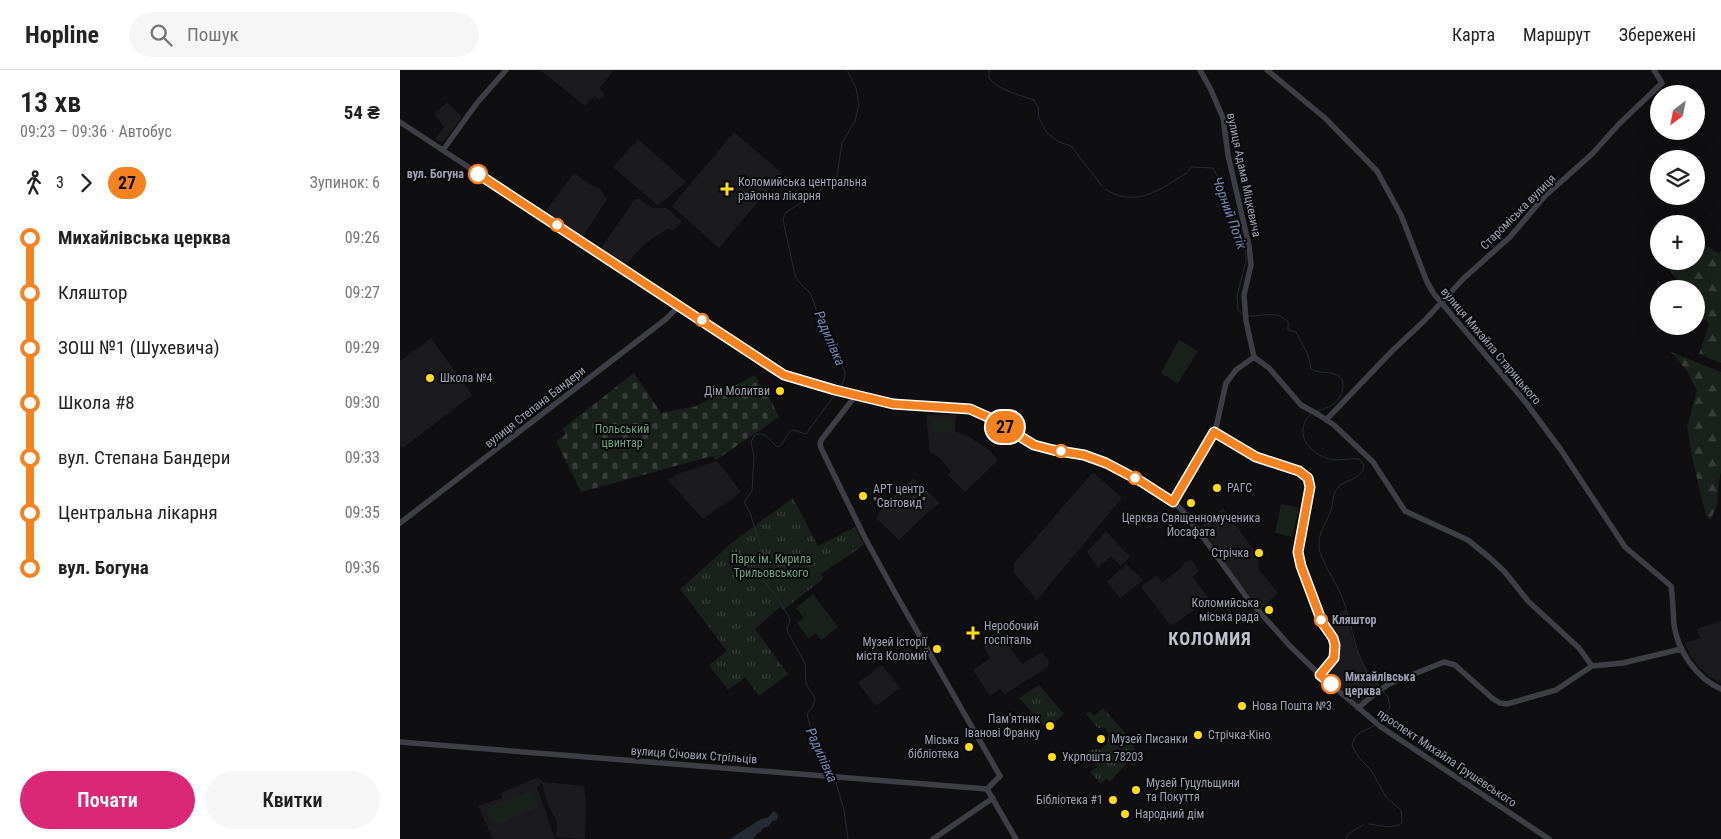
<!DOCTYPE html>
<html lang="uk">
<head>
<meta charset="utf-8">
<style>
	body { margin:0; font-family:"Roboto Condensed",sans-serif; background:#f6f6f6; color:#222; height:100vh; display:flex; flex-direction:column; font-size:19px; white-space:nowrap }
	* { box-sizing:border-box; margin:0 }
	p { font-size:16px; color:#767676 }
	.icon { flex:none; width:28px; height:28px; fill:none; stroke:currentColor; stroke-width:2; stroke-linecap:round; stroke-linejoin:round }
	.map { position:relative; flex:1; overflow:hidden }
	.drawer { display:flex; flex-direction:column; background:#fff; width:400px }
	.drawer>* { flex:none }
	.badge { padding:0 10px; border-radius:16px; font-size:18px; line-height:32px }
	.needle { width:32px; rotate:212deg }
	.tools { position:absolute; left:1250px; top:15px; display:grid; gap:10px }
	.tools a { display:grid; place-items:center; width:55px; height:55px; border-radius:50%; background:#fff; box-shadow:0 5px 20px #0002; font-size:25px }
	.map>.badge { position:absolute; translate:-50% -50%; box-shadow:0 0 0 2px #fff }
	.legs { display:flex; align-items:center; gap:8px; height:55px; padding:0 20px; font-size:16px }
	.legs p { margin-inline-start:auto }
	.summary { display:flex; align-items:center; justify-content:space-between; height:85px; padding:0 20px }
	h1 { font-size:28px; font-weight:600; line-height:38px }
	.action { display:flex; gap:10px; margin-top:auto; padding:10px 20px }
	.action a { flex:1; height:58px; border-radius:30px; background:#db2777; color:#fff; font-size:20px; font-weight:600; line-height:58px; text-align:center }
	.action a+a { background:#f6f6f6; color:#222 }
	ul { padding:0 20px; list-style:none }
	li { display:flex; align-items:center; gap:18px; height:55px; font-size:19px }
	li i { display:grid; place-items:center; width:8px; height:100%; margin:0 6px; background:currentColor }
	li i::after { content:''; width:12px; height:12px; margin:-6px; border:4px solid; border-radius:50%; background:#fff }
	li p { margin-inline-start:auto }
	li:first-child i { background:linear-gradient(#0000 50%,currentColor 0) }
	li:last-child i { background:linear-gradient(currentColor 50%,#0000 0) }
	header { display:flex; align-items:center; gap:30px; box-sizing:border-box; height:70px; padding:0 25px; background:#fff; border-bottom:1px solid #e0e0e0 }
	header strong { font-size:24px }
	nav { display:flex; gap:28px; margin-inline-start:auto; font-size:18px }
	.search { width:350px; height:45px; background:#f6f6f6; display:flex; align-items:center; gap:12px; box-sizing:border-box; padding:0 18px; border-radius:28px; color:#767676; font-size:19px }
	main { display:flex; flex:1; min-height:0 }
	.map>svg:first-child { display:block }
</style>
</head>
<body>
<header>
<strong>Hopline</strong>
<div class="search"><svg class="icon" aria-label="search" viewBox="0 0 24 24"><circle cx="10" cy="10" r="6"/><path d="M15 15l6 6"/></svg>Пошук</div>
<nav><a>Карта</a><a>Маршрут</a><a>Збережені</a></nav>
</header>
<main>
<section class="drawer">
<div class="summary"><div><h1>13 хв</h1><p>09:23 – 09:36 · Автобус</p></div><b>54 ₴</b></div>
<div class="legs"><svg class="icon" aria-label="walk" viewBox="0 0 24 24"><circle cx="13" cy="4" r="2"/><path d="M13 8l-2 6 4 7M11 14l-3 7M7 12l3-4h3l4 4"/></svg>3<svg class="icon" aria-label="forward" viewBox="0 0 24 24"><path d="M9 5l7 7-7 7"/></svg><b class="badge" style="background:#f58220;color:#111">27</b><p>Зупинок: 6</p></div>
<ul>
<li><i style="color:#f58220"></i><b>Михайлівська церква</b><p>09:26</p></li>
<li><i style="color:#f58220"></i><span>Кляштор</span><p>09:27</p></li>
<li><i style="color:#f58220"></i><span>ЗОШ №1 (Шухевича)</span><p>09:29</p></li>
<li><i style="color:#f58220"></i><span>Школа #8</span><p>09:30</p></li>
<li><i style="color:#f58220"></i><span>вул. Степана Бандери</span><p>09:33</p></li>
<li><i style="color:#f58220"></i><span>Центральна лікарня</span><p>09:35</p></li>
<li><i style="color:#f58220"></i><b>вул. Богуна</b><p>09:36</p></li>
</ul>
<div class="action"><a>Почати</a><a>Квитки</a></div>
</section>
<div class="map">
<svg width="1321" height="769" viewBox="0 0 1321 769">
	<defs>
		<pattern id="grass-tufts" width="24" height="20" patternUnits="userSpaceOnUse" patternTransform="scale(1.25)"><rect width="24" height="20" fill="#19211b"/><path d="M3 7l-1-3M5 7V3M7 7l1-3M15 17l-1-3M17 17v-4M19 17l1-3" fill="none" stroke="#373e3a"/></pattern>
		<pattern id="forest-firs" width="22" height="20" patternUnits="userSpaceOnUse" patternTransform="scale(1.25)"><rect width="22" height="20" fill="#19211b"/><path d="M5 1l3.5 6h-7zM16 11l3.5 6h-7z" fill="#373e3a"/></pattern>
		<pattern id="cemetery-stones" width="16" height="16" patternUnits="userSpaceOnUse" patternTransform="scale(1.25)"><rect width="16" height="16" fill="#19211b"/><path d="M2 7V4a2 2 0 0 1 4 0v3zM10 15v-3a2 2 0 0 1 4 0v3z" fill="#373e3a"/></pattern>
	</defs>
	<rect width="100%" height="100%" fill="#0f0f11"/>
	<path fill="#1b1b1e" d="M140 0H214L199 19 205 24 200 30 194 26 185 36Z
		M47 32 62 47 44 71 40 72 35 69 44 57 34 44Z
		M334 62 382 103 319 178 272 136Z
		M238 69 286 112 258 136 213 97Z
		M174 103 189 114 200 119 207 129 182 168 144 143Z
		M235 129H239L253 138H267L282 152 274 160 267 159 246 173 225 195 201 178Z
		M31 268 72 325 3 378 0 375V291Z
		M526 345H556L555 361 566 365 588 379 598 390 565 422 548 405 551 401 540 388 530 382Z
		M317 391 341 422 303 449 268 410 275 405Z
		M693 402 722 428 637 530 614 503V493Z
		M513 408 540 433 527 443 499 470 476 448 481 440Z
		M823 438 859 487 858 494 860 501 878 523 861 539 841 516 804 463 803 453Z
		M706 461 730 487 721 496 711 486 698 498 687 482Z
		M791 489 799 501 793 507 809 529 776 553 770 555 741 517 757 505 762 512 781 498 784 493Z
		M726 494 743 510 720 528 707 512Z
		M945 539 953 569 960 587 971 608 979 615 959 634 925 603 936 590 938 580 934 564 927 551Z
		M1321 551V613L1310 607 1298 596 1290 585 1285 573 1300 568 1297 559Z
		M598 562 622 594 642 582 649 591 648 597 605 624 600 619 590 626 573 600 590 588 582 573Z
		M482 595 500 618 476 636 458 613Z
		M138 707 143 712 184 716 186 731 185 769 156 767 157 752 147 733 142 713 137 717 155 769H93L78 736 102 728 101 723Z"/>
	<path fill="url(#grass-tufts)" d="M393 428 418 476 455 457 464 475 421 504 423 509 383 540 380 537 355 559 388 604 359 626 345 607 328 620 309 595 327 581 280 519 334 471Z
		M639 615 664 644 647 659 619 628Z
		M703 638 734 673 732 677 742 684 735 696 727 692 711 711 706 709 701 714 690 702 697 697 686 684 692 679H701L707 674 709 664 704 657 701 659 697 657 686 644 690 641 694 646Z"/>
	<path fill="url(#forest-firs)" d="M1296 169 1318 183 1321 181V293L1299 284 1309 254 1296 240V219H1285L1265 195 1269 191H1296Z
		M1271 282 1321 302V402L1319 409 1317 435 1310 451 1306 445 1293 392 1287 356 1297 321 1287 301Z"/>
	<path fill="url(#cemetery-stones)" d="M234 303 261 343 297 336 355 305 361 317 364 316 379 347 316 390 312 386 181 422 156 371 166 364 162 359Z"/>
	<path fill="#19211b" d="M779 270 798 281 778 313 761 303Z
		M531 350H553V362H531Z
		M881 434 899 438 892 467 875 463Z
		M413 524 438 557 422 570 415 563 408 568 397 553 404 548 396 538Z
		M127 722 133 723 139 732 135 738 99 754 90 752 87 744 90 736Z"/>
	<path fill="#252b35" d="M374 741 378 745 377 750 372 751 369 756 362 759 361 762H359L353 769H330L361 749 367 748Z"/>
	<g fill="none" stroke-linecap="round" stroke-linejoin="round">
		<path stroke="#252b35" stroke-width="1" d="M589 0V8C600 21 620 25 634 30L638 37 639 48 647 63 659 72 671 76 702 116
			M705 119C731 136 754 124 777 109 783 105 788 104 791 97L813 98 820 111 826 139 838 160 846 184V191L837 226 838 240 843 244
			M848 246C863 247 876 239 888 252V260L896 262 908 285 911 299C919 304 926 301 934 304 950 309 942 329 932 335 927 338 922 339 917 341
			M440 319 445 307V302L419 248 411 224 399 212 395 205 383 150 385 143 401 133 407 126 418 122 437 106 442 73 455 51 459 35 456 18 447 0
			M911 344C905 349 902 357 903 365 906 379 922 389 935 390 943 390 951 388 959 389L964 395C962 412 941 408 935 422 933 426 933 432 932 437 929 449 917 463 919 477 920 490 936 512 941 525 955 557 952 589 979 616
			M978 653 990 637 988 627 983 621
			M432 704 413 668 407 644 413 636 415 628 406 614 405 593 388 563 387 557 390 552 389 547 374 523 356 502V494L361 478 350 443 344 432 352 421 354 386 351 372 354 366C366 359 369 372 378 377L382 374 390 361 393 360 406 364 437 322
			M435 709 444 740 448 769
			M968 754C979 755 993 760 1002 753L1001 740 986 727 971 700 960 689 952 676C954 661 965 662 975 655
			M946 769 948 764 963 755"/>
		<path stroke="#3e3e46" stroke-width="5.5" d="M800 0 811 20 823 48 828 85 849 176 851 195 844 225 846 251 854 287
			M867 0 925 48 977 101 1001 145 1027 212 1034 224 1127 334 1161 380 1225 477 1271 516C1273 529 1273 542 1274 555 1278 581 1296 608 1321 619
			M0 52 384 305 435 320 490 333 514 336 570 339 590 348 635 375 645 379 693 388 706 393 742 412 773 432 781 439 800 463 847 528 890 576 920 605 981 657 1149 769
			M43 80 77 33 106 0
			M854 287 869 298 901 335 919 345 934 355 973 392 1005 441 1068 470 1090 488 1104 501 1128 531 1179 578 1192 596
			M456 325 422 369 420 373 421 378 465 468 494 521 600 706 587 719
			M926 350 992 281 1025 250 1064 208 1110 167 1145 126 1192 84 1219 54 1262 13 1254 0
			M815 362 856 387 899 401 907 408 910 417 908 426 898 482 901 496 922 552 933 568 935 575 934 588 920 605
			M773 432 815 362 826 313 836 300 854 287
			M0 453 266 249 280 235
			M958 638 977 622 989 614 1044 592 1055 595 1092 628 1100 633 1107 634 1156 620 1192 596 1223 593 1281 579
			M0 672 587 719
			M587 719 616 769
			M533 769 593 728"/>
	</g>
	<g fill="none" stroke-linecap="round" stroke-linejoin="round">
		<g stroke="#fff" stroke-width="11">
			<path id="line-1" d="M78 104 384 305 435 320 493 334 570 339 590 348 634 375 653 380 684 385 706 393 742 412 773 432 814 362 856 387 899 401 908 408 910 417 898 482 901 496 922 552 933 568 935 575 934 588 920 605 931 614"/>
		</g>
		<use href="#line-1" stroke="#f58220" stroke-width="8"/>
	</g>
	<g fill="#fff" stroke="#f58220" stroke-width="2.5">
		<circle cx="78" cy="104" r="9"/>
		<circle cx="157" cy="155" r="6"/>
		<circle cx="302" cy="250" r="6"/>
		<circle cx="661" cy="381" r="6"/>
		<circle cx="735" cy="408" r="6"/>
		<circle cx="921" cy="550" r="6"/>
		<circle cx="931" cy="614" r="9"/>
	</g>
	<g fill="#ffde19" stroke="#0a0a0c" stroke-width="2">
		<path d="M324.5 111.5h5v5h5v5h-5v5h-5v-5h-5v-5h5z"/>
		<circle cx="30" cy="308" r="5"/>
		<circle cx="380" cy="321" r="5"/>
		<circle cx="817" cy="418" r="5"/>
		<circle cx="463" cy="426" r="5"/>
		<circle cx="791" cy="433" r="5"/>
		<circle cx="859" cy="483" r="5"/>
		<circle cx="869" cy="540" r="5"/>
		<path d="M570.5 555.5h5v5h5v5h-5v5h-5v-5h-5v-5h5z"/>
		<circle cx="537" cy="579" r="5"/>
		<circle cx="842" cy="636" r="5"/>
		<circle cx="650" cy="656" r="5"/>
		<circle cx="798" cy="665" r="5"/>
		<circle cx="701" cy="669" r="5"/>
		<circle cx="569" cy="677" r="5"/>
		<circle cx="652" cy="687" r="5"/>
		<circle cx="736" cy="720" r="5"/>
		<circle cx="713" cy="730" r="5"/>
		<circle cx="725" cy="744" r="5"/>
	</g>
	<g text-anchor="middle" stroke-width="4" stroke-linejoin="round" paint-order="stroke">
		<g font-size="12" font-weight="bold" fill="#9fa1b3" stroke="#0a0a0c" text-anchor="start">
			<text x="64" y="108" text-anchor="end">вул. Богуна</text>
			<text x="932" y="554">Кляштор</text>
			<text x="945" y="611">Михайлівська<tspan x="945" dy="14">церква</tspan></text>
		</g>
		<g font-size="12" fill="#9fa1b3" stroke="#0a0a0c">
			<text transform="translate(844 105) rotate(78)" y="4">вулиця Адама Міцкевича</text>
			<text transform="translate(1118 142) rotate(-45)" y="4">Староміська вулиця</text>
			<text transform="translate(1091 276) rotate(50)" y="4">вулиця Михайла Старицького</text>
			<text transform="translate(135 337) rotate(-38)" y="4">вулиця Степана Бандери</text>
			<text transform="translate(294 685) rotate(4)" y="4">вулиця Січових Стрільців</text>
			<text transform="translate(1047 688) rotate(34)" y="4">проспект Михайла Грушевського</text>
		</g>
		<g font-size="12" fill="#9fa1b3" stroke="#0a0a0c" text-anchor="start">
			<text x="338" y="116">Коломийська центральна<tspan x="338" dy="14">районна лікарня</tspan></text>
			<text x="40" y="312">Школа №4</text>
			<text x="370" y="325" text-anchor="end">Дім Молитви</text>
			<text x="827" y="422">РАГС</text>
			<text x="473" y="423">АРТ центр<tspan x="473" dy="14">"Світовид"</tspan></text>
			<text x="791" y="452" text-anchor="middle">Церква Священномученика<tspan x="791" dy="14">Йосафата</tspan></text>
			<text x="849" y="487" text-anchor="end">Стрічка</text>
			<text x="859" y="537" text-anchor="end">Коломийська<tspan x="859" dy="14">міська рада</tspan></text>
			<text x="584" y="560">Неробочий<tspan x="584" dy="14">госпіталь</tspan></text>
			<text x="527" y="576" text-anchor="end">Музей історії<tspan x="527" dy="14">міста Коломиї</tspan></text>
			<text x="852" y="640">Нова Пошта №3</text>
			<text x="640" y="653" text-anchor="end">Пам'ятник<tspan x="640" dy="14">Іванові Франку</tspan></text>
			<text x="808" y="669">Стрічка-Кіно</text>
			<text x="711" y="673">Музей Писанки</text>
			<text x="559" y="674" text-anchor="end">Міська<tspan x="559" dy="14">бібліотека</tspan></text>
			<text x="662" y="691">Укрпошта 78203</text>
			<text x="746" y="717">Музей Гуцульщини<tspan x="746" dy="14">та Покуття</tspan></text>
			<text x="703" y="734" text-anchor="end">Бібліотека #1</text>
			<text x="735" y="748">Народний дім</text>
		</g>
		<g font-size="12" fill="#73a07f" stroke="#0a0a0c">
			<text x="222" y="363">Польський<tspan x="222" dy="14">цвинтар</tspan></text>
			<text x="371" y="493">Парк ім. Кирила<tspan x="371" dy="14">Трильовського</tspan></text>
		</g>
		<g font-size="14" font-style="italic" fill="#7187b3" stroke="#0a0a0c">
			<text transform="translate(830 143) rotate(70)" y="5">Чорний Потік</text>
			<text transform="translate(430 268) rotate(67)" y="5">Радилівка</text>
			<text transform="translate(422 685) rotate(66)" y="5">Радилівка</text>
		</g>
		<g font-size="18" font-weight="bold" letter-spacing="1" fill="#c0c1cf" stroke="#0a0a0c">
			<text x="810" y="575">КОЛОМИЯ</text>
		</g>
	</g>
</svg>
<div class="tools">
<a><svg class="needle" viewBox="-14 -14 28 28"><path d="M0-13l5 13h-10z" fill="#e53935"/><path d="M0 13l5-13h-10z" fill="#767676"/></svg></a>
<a><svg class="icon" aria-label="layers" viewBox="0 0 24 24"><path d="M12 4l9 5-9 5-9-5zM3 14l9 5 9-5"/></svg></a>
<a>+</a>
<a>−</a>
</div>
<b class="badge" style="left:605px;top:357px;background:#f58220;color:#111">27</b>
</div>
</main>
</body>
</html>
